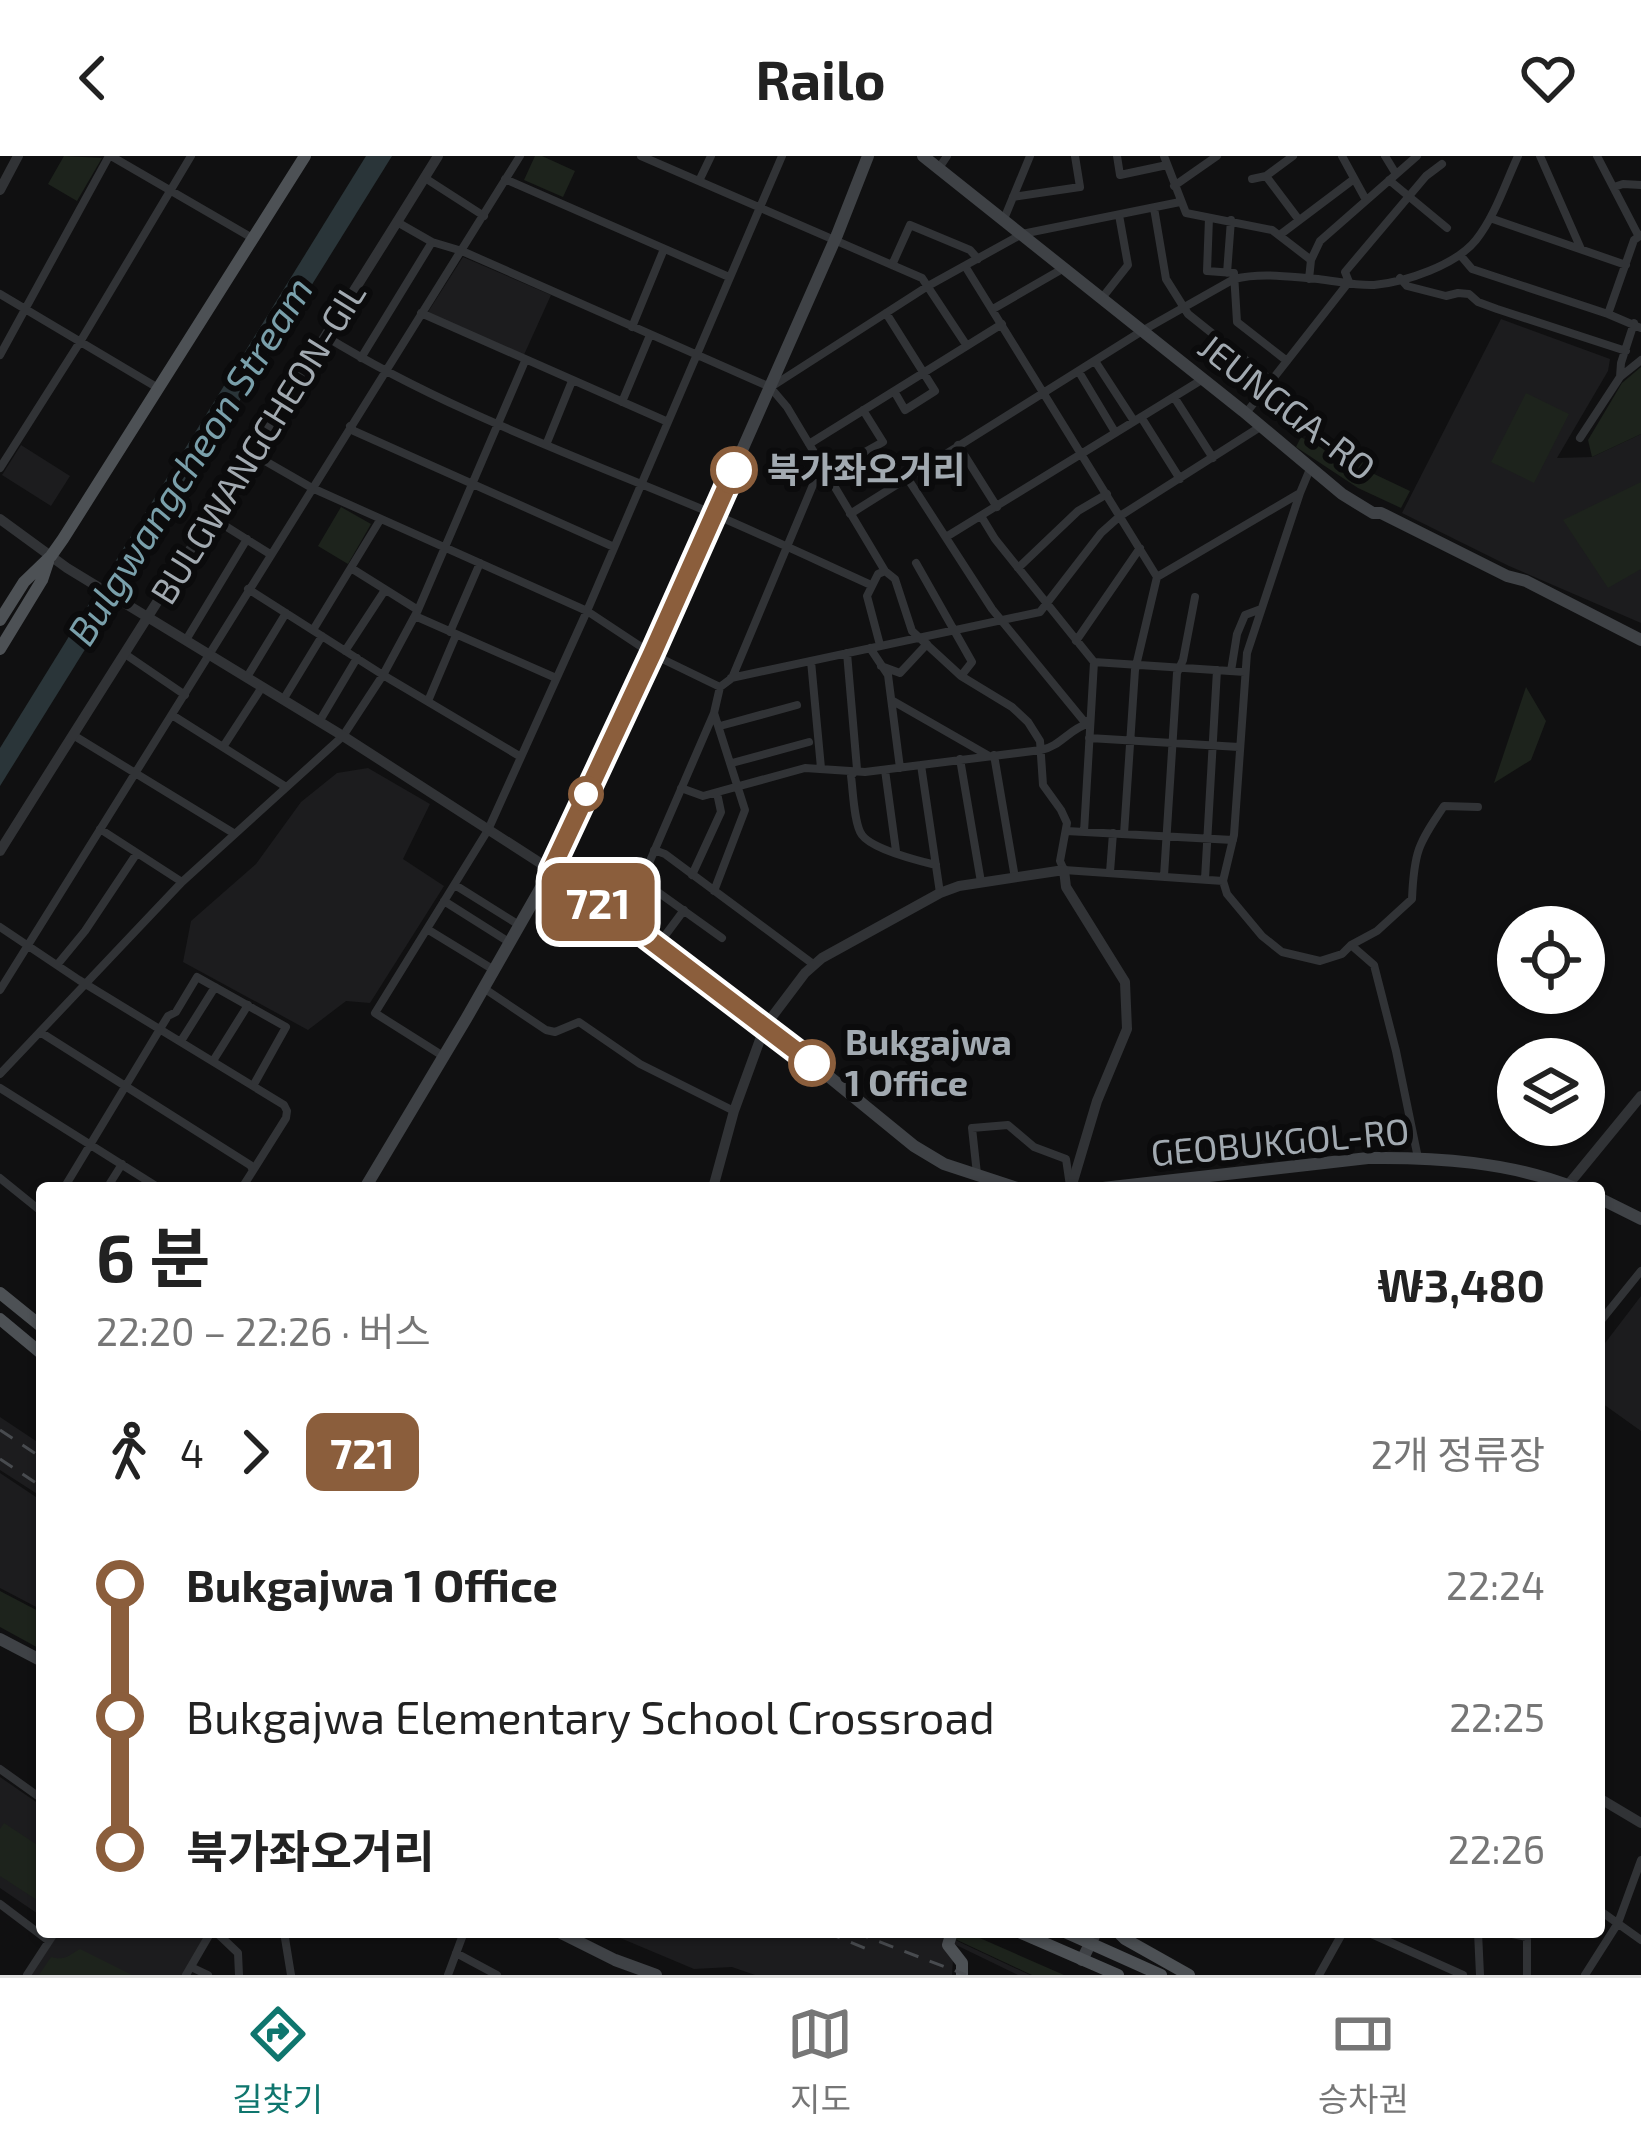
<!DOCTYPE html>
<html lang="ko">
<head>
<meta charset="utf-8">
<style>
	body { margin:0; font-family:"Exo 2","Noto Sans KR",sans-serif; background:#f6f6f6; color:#222; height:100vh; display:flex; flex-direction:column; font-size:45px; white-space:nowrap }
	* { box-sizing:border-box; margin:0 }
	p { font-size:39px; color:#767676 }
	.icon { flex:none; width:66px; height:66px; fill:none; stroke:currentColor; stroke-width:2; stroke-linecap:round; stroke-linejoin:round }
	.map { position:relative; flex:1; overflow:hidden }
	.side { position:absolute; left:36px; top:1026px; width:1569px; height:756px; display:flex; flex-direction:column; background:#fff; border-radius:12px; box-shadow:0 3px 9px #0004 }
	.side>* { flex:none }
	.badge { padding:0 24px; border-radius:18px; font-size:42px; line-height:78px }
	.buttons { position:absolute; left:1497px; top:750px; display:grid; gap:24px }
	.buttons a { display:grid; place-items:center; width:108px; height:108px; border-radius:50%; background:#fff; box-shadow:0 3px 9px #0004; font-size:60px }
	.map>.badge { position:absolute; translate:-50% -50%; box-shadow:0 0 0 6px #fff }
	.legs { display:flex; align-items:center; gap:18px; height:132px; padding:0 60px; font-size:39px }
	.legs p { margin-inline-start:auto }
	.headline { display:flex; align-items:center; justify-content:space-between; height:204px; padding:0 60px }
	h1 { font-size:66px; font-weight:700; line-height:90px }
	ul { padding:0 60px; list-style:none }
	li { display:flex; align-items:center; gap:42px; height:132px; font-size:45px }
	li i { display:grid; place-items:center; width:18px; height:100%; margin:0 15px; background:currentColor }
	li i::after { content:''; width:30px; height:30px; margin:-15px; border:9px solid; border-radius:50%; background:#fff }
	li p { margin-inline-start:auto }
	li:first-child i { background:linear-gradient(#0000 50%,currentColor 0) }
	li:last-child i { background:linear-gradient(currentColor 50%,#0000 0) }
	header { display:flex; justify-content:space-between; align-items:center; height:156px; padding:0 60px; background:#fff; font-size:54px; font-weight:700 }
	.tabs { display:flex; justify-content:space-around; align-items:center; height:168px; border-top:3px solid #e0e0e0; background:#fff; font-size:33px; color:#767676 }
	.tabs a { display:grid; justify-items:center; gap:6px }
	.tabs .current { color:#0f766e }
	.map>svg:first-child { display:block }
</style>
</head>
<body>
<header><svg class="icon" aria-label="back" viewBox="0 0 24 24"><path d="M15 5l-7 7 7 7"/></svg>Railo<svg class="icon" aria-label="heart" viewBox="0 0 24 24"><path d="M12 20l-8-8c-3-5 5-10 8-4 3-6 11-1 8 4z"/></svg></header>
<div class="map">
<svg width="1641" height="1819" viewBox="0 0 1641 1819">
	<rect width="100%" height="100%" fill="#101011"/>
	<path fill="#1c1c1e" d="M463 101 551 139 523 201 428 156Z
		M1501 163 1610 203 1608 215 1557 302 1592 301 1641 278V467L1509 410 1402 357Z
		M21 289 70 320 51 350 2 319Z
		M368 612 430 648 403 703 444 730 370 847 346 845 308 874 183 806 191 765 256 708 301 646 337 617Z
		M1641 1140V1275L1599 1245V1195Z
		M0 1261 42 1289V1341L0 1314Z
		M0 1317 42 1345V1454L0 1432Z
		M0 1621 42 1650 41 1760 0 1732Z
		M56 1776H211L186 1819H27Z
		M606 1776H953V1783L1030 1819H1018L954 1788 952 1819H755L732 1811 694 1813Z"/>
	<path fill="#1d231c" d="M64 0 102 2 77 45 48 28Z
		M535 0H542L575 15 563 41 524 24Z
		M1641 211V278L1592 301 1588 284 1622 227Z
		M1526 237 1569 258 1534 327 1491 306Z
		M1301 281C1310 287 1320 292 1331 294 1354 298 1365 287 1372 317L1410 335 1401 352 1358 332 1296 291Z
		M1641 326V413L1608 432 1563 364Z
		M341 351 371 368 348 408 318 390Z
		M1526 531 1546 565 1531 604 1494 627Z
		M0 1435 42 1457V1494L0 1471Z
		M4 1667 42 1692 40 1746 0 1720V1673Z
		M959 1776H966L1064 1819H1032L955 1783Z
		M80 1793 132 1819H39L51 1801C67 1805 68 1799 80 1793Z"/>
	<path fill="#2a3539" d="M366 0H392L0 630V592Z"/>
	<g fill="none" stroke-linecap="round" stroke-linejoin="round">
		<path stroke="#313336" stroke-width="8" d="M111 0 254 83
			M641 0 922 122 967 190
			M1117 0 1120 19 1167 9
			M1164 0 1186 57 1272 74 1311 104
			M1342 0 1366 44
			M1385 0 1396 18
			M1540 0 1581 93
			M1597 0 1638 79
			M939 12 947 0
			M1266 20 1299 64
			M425 22 484 60
			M505 23 729 121
			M1252 23 1266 20 1293 0
			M1389 24 1447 72
			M699 25 711 0
			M1174 30 1217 0
			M1614 31 1623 28 1641 29
			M1013 41 1080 31 1075 0
			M1154 52 1166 123 1188 158 1272 225
			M1209 62 1207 115 1234 117 1237 166 1287 205
			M1490 62 1626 109
			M1004 63 1030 0
			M397 66 432 86 462 95 770 231 787 251 885 415 895 423 912 475 961 520 1012 551 1028 566 1040 585 1043 629 1061 654 1067 667 1060 705 1064 714 1223 725
			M1281 78 1354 23
			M1461 100 1472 113 1608 158 1641 172
			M892 109 910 69 970 94 978 103
			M965 110 1157 421 1300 337 1310 313
			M1227 117 1231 64
			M1400 122 1407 130 1446 140 1458 137 1469 138 1478 146 1497 153 1626 195
			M1309 123 1311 104 1320 85 1417 0
			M1349 126 1345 116 1426 20 1442 8
			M0 138 158 232
			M1102 142 1128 109 1119 59
			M993 153 1064 112
			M421 157 668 266
			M886 157 935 235 905 254 894 235
			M1608 158 1634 84 1641 79
			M632 171 664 93
			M325 180C445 254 581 302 711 357 765 380 818 405 871 429
			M0 199 109 0
			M361 202 432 86
			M1095 205 1134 265
			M1079 216 1115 276
			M1620 221 1621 207 1634 167
			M771 231 928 130 1022 78 1180 46
			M1174 241 1213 302
			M622 246 650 179
			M1246 257 1348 127
			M1141 261 1180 323
			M350 270 354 275 614 391
			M1580 282 1620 221 1641 204
			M809 288 1002 168
			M546 289 572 225
			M958 289 997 351
			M253 298 312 332 587 455 652 498 720 531
			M0 312 80 186 191 0
			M1300 337 1247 497 1234 679 1223 725 1227 738 1262 780 1282 796 1320 805 1342 798 1351 789 1377 775 1412 743C1414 696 1418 688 1444 650L1478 651
			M850 358 1142 175 1234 123C1262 116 1290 121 1318 123 1336 125 1357 130 1374 129 1406 126 1456 109 1476 84 1495 60 1505 28 1518 0
			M981 360 995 383 1094 506
			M211 361 270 398
			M946 381 1203 223
			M916 407 972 506 961 520
			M351 412 418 454
			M1018 412 1078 355 1107 338
			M248 433 383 519 521 601
			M415 460 556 522
			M313 474 380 364
			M450 476 480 407
			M186 484 247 383
			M1076 485 1140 392
			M880 489 867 440 878 418 885 415
			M870 492 888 519 900 612
			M345 495 385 434
			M847 497 857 613 851 620C853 634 854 669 862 679 872 693 919 705 936 709
			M125 498 185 539
			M811 505 821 612
			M1094 506 1245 516
			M881 510 900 517 927 488
			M1231 515 1237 478 1245 459 1261 453
			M247 521 286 457
			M731 522 1040 456 1101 377 1120 360 1260 271
			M283 544 322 480
			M428 545 456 479
			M893 545 989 600
			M714 557 745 654 714 735
			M172 559 286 631
			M319 566 357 502
			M720 570 797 549
			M73 579 235 678
			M1089 582 1239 591
			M223 591 262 531
			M994 599 1015 722
			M960 603 981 726
			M732 607 809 586
			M921 609 940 737
			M885 614 896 695
			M681 632 703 640 805 612 865 616 1041 594C1060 591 1071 571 1090 567L1083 564 992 453 908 323
			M100 673 182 726
			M1066 675 1233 684
			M1084 676 1094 506
			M1124 678 1135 514 1157 421
			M654 694 665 698 813 808
			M1110 716 1113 677
			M692 719 721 656 717 637
			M1164 720 1177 517 1183 504 1195 441
			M1205 723 1217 514
			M641 724 722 782
			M455 729 519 769
			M444 745 509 786
			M630 751 714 557 720 531 732 522 815 324 883 286 863 254
			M0 771 79 824 284 949 287 955 286 962 242 1032
			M427 773 494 814
			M658 789 684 754
			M1351 789 1374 809 1396 895 1418 1002
			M57 809 85 775 137 697
			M485 833 546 874 555 876 579 866 640 908 734 955
			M0 834 520 0
			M40 876 250 1009 253 1014
			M181 885 215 831
			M443 900 375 857 488 674 587 455 782 0
			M213 905 248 849
			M0 918 182 726 343 580 383 519 418 454 525 205
			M0 932 159 1032
			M977 1018 972 972 1008 969 1034 991 1066 1003 1070 1030
			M0 1022 42 1056
			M64 1032 160 873 168 860 176 856 197 821 286 871 253 930
			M107 1032 122 1008
			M1599 1167 1641 1115
			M0 1613 42 1643
			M0 1748 49 1785
			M1599 1754 1641 1784
			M216 1776 238 1797 239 1819
			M284 1776 291 1819
			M1367 1776 1463 1819
			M1478 1776 1480 1819
			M1503 1776 1527 1781
			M456 1797 497 1819
			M191 1811 208 1819
			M27 1819 55 1776
			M186 1819 211 1776
			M448 1819 464 1776
			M1319 1819 1343 1776
			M1527 1819V1781L1530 1776
			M1585 1819 1618 1767 1641 1704"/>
		<path stroke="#313336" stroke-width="10" d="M0 34 18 0
			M0 363 67 412 343 580 551 714
			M0 695C145 463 294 233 438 0
			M1568 1029 1641 940
			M713 1032 734 955 765 870 805 817 822 802 940 737 959 730 1064 714 1066 731 1125 826 1127 873 1097 945 1071 1032
			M1599 1642 1641 1667"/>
		<path stroke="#3f4246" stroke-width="12" d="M923 0 1243 255 1342 338 1373 357H1381L1507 420 1526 425 1641 484
			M551 714 615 757 778 879 914 990 944 1008 1017 1032
			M365 1032 466 863 551 714 652 498 837 79 868 0
			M1103 1032 1368 1002C1437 1001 1510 1006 1575 1032
			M1599 1042 1641 1063
			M0 1483 42 1505
			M559 1776 615 1804 656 1819
			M1082 1804 1096 1776"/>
		<path stroke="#4d5155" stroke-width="12" d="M0 464 24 426 51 400 63 383 305 0
			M0 493 42 424 48 406
			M0 1137 42 1171
			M0 1163 42 1198
			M952 1776 948 1789 962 1807V1819
			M1019 1776 1118 1819
			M1065 1776 1161 1819
			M1118 1776 1125 1783 1189 1819"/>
		<path stroke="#484b4f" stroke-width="3" stroke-dasharray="15 12" stroke-linecap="butt" d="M0 1274 42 1302
			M0 1303 42 1331
			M826 1776 869 1794
			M854 1776 966 1819"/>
	</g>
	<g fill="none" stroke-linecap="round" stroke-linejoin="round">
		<g stroke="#fff" stroke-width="27">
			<path id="line-1" d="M734 314 652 498 551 714 615 757 812 907"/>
		</g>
		<use href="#line-1" stroke="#8b5e3c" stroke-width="18"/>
	</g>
	<g fill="#fff" stroke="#8b5e3c" stroke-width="6">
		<circle cx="734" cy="314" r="21"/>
		<circle cx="586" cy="638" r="15"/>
		<circle cx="812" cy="907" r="21"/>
	</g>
	<g text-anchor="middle" stroke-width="12" stroke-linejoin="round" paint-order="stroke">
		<g font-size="36" fill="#a2aab1" stroke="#0b0b0c">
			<text transform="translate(1287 251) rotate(38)" y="13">JEUNGGA-RO</text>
			<text transform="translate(258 287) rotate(-58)" y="13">BULGWANGCHEON-GIL</text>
			<text transform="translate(1280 986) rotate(-5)" y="13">GEOBUKGOL-RO</text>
		</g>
		<g font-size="36" font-weight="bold" fill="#a2aab1" stroke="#0b0b0c" text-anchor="start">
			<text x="767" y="327">북가좌오거리</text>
			<text x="845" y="899">Bukgajwa<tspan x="845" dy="41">1 Office</tspan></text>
		</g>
		<g font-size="39" font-style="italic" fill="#7aa0ab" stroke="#0b0b0c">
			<text transform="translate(190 305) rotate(-58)" y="14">Bulgwangcheon Stream</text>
		</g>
	</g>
</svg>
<div class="buttons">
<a><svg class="icon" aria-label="locate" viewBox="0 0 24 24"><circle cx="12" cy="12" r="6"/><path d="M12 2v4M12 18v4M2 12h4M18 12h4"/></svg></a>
<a><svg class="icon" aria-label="layers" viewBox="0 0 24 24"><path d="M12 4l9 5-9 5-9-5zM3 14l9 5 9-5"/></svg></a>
</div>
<b class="badge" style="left:598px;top:746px;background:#8b5e3c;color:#fff">721</b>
<section class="side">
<div class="headline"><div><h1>6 분</h1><p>22:20 – 22:26 · 버스</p></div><b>₩3,480</b></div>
<div class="legs"><svg class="icon" aria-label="walk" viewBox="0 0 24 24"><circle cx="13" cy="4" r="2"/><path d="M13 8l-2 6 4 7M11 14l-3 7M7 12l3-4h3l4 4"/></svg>4<svg class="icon" aria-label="forward" viewBox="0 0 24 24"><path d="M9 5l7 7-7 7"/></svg><b class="badge" style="background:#8b5e3c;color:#fff">721</b><p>2개 정류장</p></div>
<ul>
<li><i style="color:#8b5e3c"></i><b>Bukgajwa 1 Office</b><p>22:24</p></li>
<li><i style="color:#8b5e3c"></i><span>Bukgajwa Elementary School Crossroad</span><p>22:25</p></li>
<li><i style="color:#8b5e3c"></i><b>북가좌오거리</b><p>22:26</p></li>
</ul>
</section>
</div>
<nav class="tabs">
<a class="current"><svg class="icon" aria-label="directions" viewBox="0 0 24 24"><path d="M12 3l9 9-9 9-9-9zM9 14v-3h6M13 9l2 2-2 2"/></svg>길찾기</a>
<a><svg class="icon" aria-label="map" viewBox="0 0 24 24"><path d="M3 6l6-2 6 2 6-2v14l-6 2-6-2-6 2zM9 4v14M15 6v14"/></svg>지도</a>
<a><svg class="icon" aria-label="tickets" viewBox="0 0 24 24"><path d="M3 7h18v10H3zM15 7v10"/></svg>승차권</a>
</nav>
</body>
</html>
